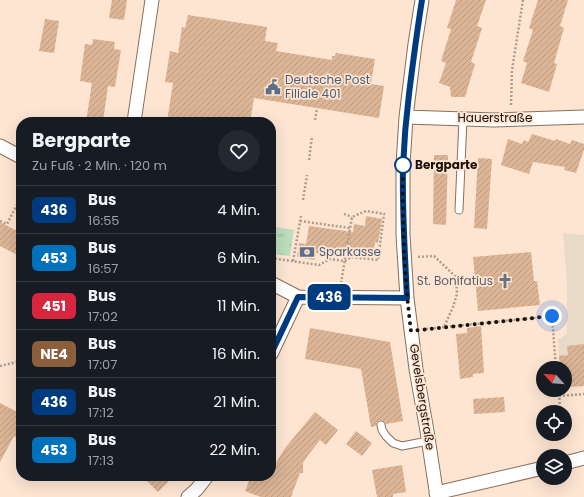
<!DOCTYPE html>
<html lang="de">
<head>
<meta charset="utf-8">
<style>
	body { margin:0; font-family:Poppins,sans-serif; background:#242831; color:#f1f3f6; height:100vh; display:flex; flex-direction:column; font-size:15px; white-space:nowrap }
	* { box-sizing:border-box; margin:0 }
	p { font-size:13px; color:#9ea1a6 }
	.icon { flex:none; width:22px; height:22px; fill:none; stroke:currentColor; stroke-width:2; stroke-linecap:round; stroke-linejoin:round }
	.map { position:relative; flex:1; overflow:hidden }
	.details { position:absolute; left:16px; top:117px; width:260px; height:364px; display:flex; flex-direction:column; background:#171b24; border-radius:16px; box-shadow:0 4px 16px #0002 }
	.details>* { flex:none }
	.badge { padding:0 8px; border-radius:6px; font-size:14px; line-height:26px }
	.needle { width:26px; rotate:296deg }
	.buttons { position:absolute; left:536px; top:361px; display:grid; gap:8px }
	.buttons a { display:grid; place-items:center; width:36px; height:36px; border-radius:50%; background:#171b24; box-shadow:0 4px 16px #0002; font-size:20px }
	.you { position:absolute; width:20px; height:20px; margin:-10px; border:3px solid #fff; border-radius:50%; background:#1a73e8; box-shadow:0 0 0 6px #1a73e833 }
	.map>.badge { position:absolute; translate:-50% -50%; box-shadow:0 0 0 2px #fff }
	.round { display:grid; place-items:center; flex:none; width:42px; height:42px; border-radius:21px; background:#242831 }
	.headline { display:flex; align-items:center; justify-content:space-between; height:68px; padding:0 16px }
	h1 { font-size:19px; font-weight:700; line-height:30px }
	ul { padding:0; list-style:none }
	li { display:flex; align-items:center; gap:12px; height:48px; padding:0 16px; border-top:1px solid #363941 }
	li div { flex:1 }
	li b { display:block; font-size:15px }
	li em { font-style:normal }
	li .badge { min-width:44px; font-weight:700; text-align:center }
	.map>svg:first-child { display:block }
</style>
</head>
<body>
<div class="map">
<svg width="584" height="497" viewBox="0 0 584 497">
	<defs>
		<pattern id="grass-tufts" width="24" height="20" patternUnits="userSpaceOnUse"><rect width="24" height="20" fill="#bcdebd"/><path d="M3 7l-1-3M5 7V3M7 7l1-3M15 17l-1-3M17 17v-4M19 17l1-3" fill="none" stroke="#a1bda1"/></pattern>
		<pattern id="building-hatch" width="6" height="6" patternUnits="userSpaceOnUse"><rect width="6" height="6" fill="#dcb596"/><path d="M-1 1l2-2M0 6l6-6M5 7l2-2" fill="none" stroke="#bc9b80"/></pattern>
	</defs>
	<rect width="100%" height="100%" fill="#fde5d2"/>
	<path fill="#e9d9c7" d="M563 233 584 235V386L565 387V368H560L558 339 562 338 567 333V283Z"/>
	<path fill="url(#grass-tufts)" d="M276 227 294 230 290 256 272 254Z"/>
	<path fill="url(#building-hatch)" d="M112 0H127L124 20 109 18Z
		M456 0H486L477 26 482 28 471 62 475 64 465 97H451L450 87 439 83 446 63 441 61 451 29 447 28Z
		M538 0H568L560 26 564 28 554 63 557 64 549 92 521 83 527 63 523 61 533 30 529 28Z
		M188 15 267 27 265 41 278 43 276 51 332 60V56H335L336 53 375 59 371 84 384 86 379 118 254 98 250 122H167L173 83 165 82 170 51 178 53 182 27 185 28Z
		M45 19 59 21 54 53 39 51Z
		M93 39 115 42 114 49 121 50 115 87 108 86 103 122H86L92 83 80 81 85 44 92 45Z
		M532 134 555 141 556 139 570 144 572 140 584 144V150L576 173 564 170 565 167 533 162 529 174 501 165 508 139 522 144 524 140 528 142Z
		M434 155H448L446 225 433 224Z
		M478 158 492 159 487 229 474 228Z
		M366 216 382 219 378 243 375 242 373 255 335 249 334 255 316 253 315 260 297 257 299 243 306 244 309 226 353 232 354 224 365 226Z
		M0 222 21 233V257L0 246Z
		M531 252 534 281H537L540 305 478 311 473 257Z
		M481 326 484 373 473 374V377L460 379 456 334 467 333V328Z
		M310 328 390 342 403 421 386 424 384 421 380 420 377 422 376 426 371 427 361 369 305 359Z
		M584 344V386L565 387V368H560L559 356 568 355 567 346Z
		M504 397 505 412 474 414 473 399Z
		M0 403 21 414V440L14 436 0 462Z
		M315 412 338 430 326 445 320 440 309 454 303 463V473H300L291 497H261L245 491 251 476H271V461L276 463 285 448Z
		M356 431 372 443 362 456 346 444Z
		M402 465 406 492 393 494V497H377L372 470Z
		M142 476H174L158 492Z"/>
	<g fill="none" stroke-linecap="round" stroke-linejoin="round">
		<g stroke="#896f5a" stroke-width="9">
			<path id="lane" d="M459 210 463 119
				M381 425 382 430 386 436 393 443 402 446 428 441"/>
		</g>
		<g stroke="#896f5a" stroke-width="15">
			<path id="street" d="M422 0 415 44 406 117 403 165V235L407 298 416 369 427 431 437 497
				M406 117 494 120 584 117
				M134 122 152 0
				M0 146 21 157
				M271 283 298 297 407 298
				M271 354 298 297
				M565 463 584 458
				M436 493 543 468
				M188 497 197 489 207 476"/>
		</g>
		<path stroke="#ae9b8c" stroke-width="2.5" stroke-dasharray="2 2" stroke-linecap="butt" d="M511 105 512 70 523 0
			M315 120 317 108
			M309 160 312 136
			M303 200 307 175
			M344 214 352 217
			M0 221 7 224 21 197
			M300 221 350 228
			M271 230H273L271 243
			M418 257 434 256 456 277 457 294 453 307 444 327
			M271 258 319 265 330 259 345 261 351 257 378 260 384 214
			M293 261 301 216
			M341 283 352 217 366 211 385 214
			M426 329 552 316 556 368
			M0 366 21 361
			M559 390 560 412
			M559 396 584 394"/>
		<use href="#lane" stroke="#fff" stroke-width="7"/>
		<use href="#street" stroke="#fff" stroke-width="13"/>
	</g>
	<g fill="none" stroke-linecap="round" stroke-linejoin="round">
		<g stroke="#fff" stroke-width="9">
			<path id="line" d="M271 354 298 297 407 298C405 254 402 210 403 167 404 142 406 118 409 94 413 62 417 31 422 0"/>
		</g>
		<use href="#line" stroke="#003b80" stroke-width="6"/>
		<path stroke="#1b1109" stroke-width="4" stroke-dasharray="0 7.2" d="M403 165C402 220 404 276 411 331L552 316"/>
	</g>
	<defs>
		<g id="civic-bare" transform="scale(1.2)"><path d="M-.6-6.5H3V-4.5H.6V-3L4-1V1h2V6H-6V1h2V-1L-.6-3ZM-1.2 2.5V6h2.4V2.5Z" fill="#5c6f8a" stroke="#fde5d2" stroke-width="2.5" paint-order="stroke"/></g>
		<g id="bank-bare" transform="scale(1.2)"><path d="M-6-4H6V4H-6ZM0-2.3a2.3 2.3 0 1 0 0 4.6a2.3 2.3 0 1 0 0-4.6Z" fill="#5c6f8a" stroke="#fde5d2" stroke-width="2.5" paint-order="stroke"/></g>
		<g id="church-bare" transform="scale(1.2)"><path d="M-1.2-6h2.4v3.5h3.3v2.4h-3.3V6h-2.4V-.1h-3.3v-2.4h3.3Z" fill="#6b7280" stroke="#fde5d2" stroke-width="2.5" paint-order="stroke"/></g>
	</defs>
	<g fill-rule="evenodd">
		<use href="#civic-bare" x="273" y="87"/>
		<use href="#bank-bare" x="307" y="252"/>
		<use href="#church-bare" x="505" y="281"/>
	</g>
	<circle fill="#fff" stroke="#003b80" stroke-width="2" cx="403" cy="165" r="8"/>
	<g text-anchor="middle" stroke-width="3.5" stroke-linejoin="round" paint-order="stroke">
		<g font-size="12" fill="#4e5e75" stroke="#fde5d2" text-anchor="start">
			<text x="285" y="84">Deutsche Post<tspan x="285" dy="14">Filiale 401</tspan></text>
			<text x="319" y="256">Sparkasse</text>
		</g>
		<g font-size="12" fill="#1b1109" stroke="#fde5d2">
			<text x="495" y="122">Hauerstraße</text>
			<text transform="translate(422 397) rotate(81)" y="4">Gevelsbergstraße</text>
		</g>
		<g font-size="12" font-weight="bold" fill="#1b1109" stroke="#fde5d2" text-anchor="start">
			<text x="415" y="169">Bergparte</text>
		</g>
		<g font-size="12" fill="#5b616d" stroke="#fde5d2" text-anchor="end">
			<text x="493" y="285">St. Bonifatius</text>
		</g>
	</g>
</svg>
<div class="buttons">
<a><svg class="needle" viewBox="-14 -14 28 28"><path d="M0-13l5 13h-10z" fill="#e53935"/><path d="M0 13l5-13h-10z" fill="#9ea1a6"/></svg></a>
<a><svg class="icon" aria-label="locate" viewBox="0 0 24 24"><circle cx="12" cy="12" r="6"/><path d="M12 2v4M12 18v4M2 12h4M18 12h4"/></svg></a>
<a><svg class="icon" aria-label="layers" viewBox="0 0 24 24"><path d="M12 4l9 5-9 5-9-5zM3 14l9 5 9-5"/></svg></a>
</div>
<div class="you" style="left:552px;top:316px"></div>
<b class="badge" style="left:329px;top:297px;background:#003b80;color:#fff">436</b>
<section class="details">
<div class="headline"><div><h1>Bergparte</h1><p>Zu Fuß · 2 Min. · 120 m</p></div><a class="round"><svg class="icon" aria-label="heart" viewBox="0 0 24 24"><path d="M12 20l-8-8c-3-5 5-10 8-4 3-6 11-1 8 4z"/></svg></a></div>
<ul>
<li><span class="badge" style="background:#003b80;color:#fff">436</span><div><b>Bus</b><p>16:55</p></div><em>4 Min.</em></li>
<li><span class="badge" style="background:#0072bc;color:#fff">453</span><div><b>Bus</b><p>16:57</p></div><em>6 Min.</em></li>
<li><span class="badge" style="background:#d7263d;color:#fff">451</span><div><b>Bus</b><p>17:02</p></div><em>11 Min.</em></li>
<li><span class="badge" style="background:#8b5e3c;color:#fff">NE4</span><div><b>Bus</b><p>17:07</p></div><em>16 Min.</em></li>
<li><span class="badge" style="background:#003b80;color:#fff">436</span><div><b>Bus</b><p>17:12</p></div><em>21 Min.</em></li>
<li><span class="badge" style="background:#0072bc;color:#fff">453</span><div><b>Bus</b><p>17:13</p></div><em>22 Min.</em></li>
</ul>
</section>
</div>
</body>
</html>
